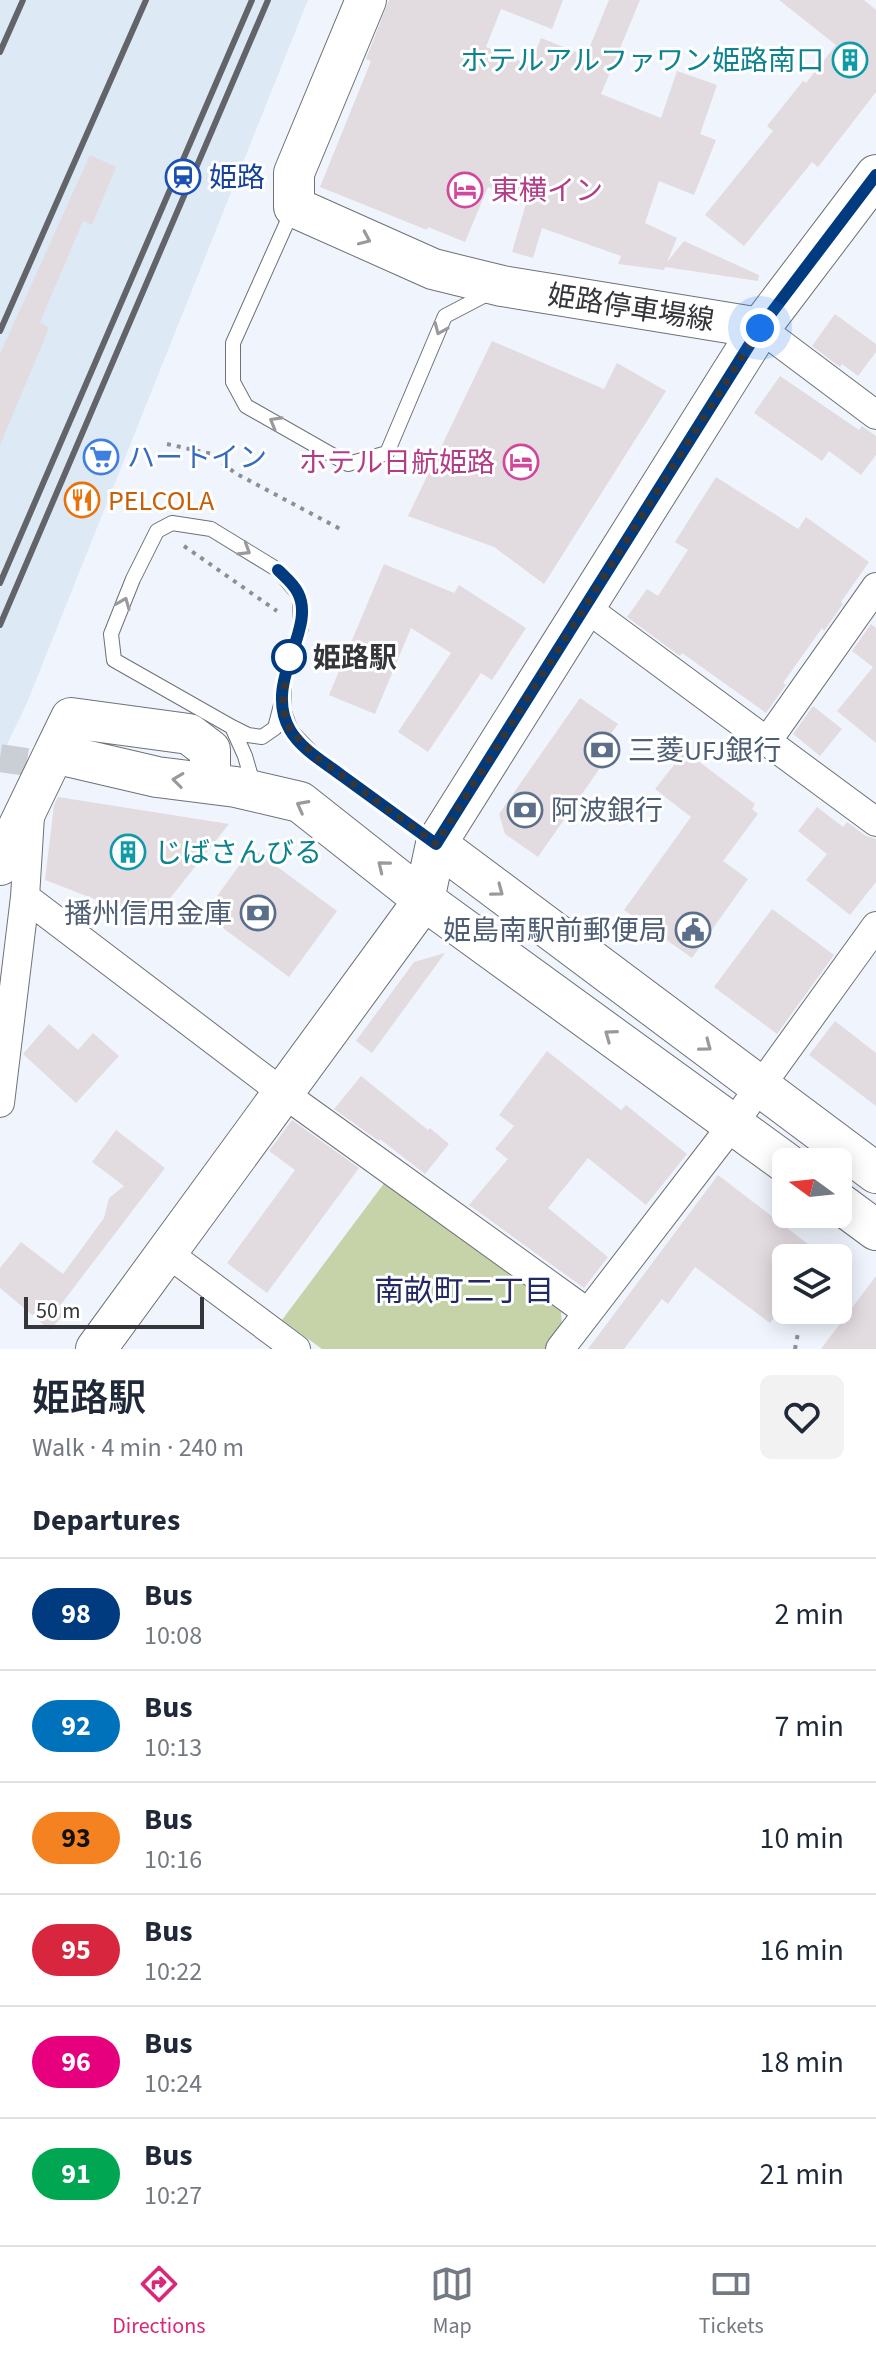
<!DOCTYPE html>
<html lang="en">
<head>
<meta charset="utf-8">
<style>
	body { margin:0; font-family:"Source Sans 3","Noto Sans JP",sans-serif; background:#f2f2f3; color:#1f2937; height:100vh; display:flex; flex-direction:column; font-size:30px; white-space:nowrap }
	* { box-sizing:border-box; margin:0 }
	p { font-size:26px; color:#747a83 }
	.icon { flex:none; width:44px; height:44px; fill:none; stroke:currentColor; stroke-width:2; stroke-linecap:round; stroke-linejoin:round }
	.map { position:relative; height:1349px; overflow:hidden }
	.drawer { display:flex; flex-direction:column; background:#fff; flex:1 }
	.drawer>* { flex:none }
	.badge { padding:0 16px; border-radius:26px; font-size:28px; line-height:52px }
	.needle { width:52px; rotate:285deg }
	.buttons { position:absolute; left:772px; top:1148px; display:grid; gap:16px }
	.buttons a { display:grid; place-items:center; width:80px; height:80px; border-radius:12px; background:#fff; box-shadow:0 4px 20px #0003; font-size:40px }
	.scale { position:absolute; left:24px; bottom:20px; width:180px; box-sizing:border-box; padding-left:8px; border:4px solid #343639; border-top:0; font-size:22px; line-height:28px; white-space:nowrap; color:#343639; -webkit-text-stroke:6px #fff; paint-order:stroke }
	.you { position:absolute; width:40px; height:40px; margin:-20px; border:6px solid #fff; border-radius:50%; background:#1a73e8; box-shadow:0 0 0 12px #1a73e833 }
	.map>.badge { position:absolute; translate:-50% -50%; box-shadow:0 0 0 4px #fff }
	h2 { padding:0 32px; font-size:30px; line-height:72px }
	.round { display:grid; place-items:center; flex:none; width:84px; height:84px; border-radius:12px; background:#f2f2f3 }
	.overview { display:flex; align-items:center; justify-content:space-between; height:136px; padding:0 32px }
	h1 { font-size:38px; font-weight:600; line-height:60px }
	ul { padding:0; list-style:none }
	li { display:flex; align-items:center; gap:24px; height:112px; padding:0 32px; border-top:2px solid #e0e1e3 }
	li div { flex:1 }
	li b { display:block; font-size:30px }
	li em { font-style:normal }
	li .badge { min-width:88px; font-weight:700; text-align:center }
	.menu { display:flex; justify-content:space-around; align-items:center; height:112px; border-top:2px solid #e0e1e3; background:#fff; font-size:22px; color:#747a83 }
	.menu a { display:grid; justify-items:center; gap:4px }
	.menu .active { color:#db2777 }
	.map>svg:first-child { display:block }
</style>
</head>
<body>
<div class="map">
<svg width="876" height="1349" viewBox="0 0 876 1349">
	<rect width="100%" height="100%" fill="#f0f5fd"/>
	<path fill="#dee9f6" d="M0 0H308L27 703 0 759Z"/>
	<path fill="#c6d2a8" d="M385 1182 561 1312 562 1325 545 1349H322L282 1320Z"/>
	<path fill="#e2dbe0" d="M389 0H563L552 29 501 9 486 47 530 65 541 38 586 56 609 0H640L601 94 661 118 677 71 717 85 700 134 716 140 694 195 659 181 645 223 677 238 667 262 684 241 759 275 758 281 665 267 664 270 618 264 621 256 542 228 533 258 512 252 527 200 488 187 465 242 428 227 427 230 320 187 371 61 366 59Z
		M779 0H864L876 10V92L818 167 812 162 744 246 705 215 773 131 767 126 803 81 806 83 836 45Z
		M90 155 116 167 92 225 83 221 40 322 49 328 0 445V354Z
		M835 314 876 344V352L858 376 842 364 840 367 812 346Z
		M492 341 604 389 617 363 666 391 544 584 494 547 408 516Z
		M780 376 859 430 862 426 876 436V455L861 475 829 451 822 461 754 413Z
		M716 477 798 529 806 517 869 562 841 602 843 604 824 631 822 628 783 683 786 685 766 713 682 653 680 656 627 617 647 589 658 596 688 550 675 542Z
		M384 564 454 593 459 585 526 628 492 680 481 673 428 752 398 732 451 653 411 628 375 714 329 695Z
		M871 624 876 628V743L837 711 873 667 852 651Z
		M580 698 618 724 607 739 616 745 538 857 505 834 499 814Z
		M813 706 842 729 820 756 793 734Z
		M685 751 755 804 752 809 758 814 723 861 748 879 692 958 624 910 691 817 655 789Z
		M58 797 229 824 152 921 45 880 54 805Z
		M817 807 843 827 847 822 866 836 876 839V882L850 915 806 880 827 854 798 831Z
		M252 848 337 911 289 977 204 914Z
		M772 909 834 955 777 1034 714 987Z
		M445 953 372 1053 356 1041 414 962Z
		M835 1021 876 1053V1106L809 1055Z
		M49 1024 78 1050 93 1033 119 1056 76 1103 23 1054Z
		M547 1051 621 1110 626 1105 687 1154 646 1205 588 1158 548 1208 608 1257 584 1288 469 1205 508 1159 495 1149 514 1126 499 1115Z
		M361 1076 428 1130 430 1128 449 1144 425 1174 380 1139 379 1141 334 1109Z
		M292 1120 359 1168 267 1293 227 1263 295 1170 269 1151Z
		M116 1130 165 1168 59 1307 66 1312 50 1330 0 1288V1268L21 1242 63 1274 104 1218 109 1198 124 1186 92 1162Z
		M718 1175 826 1258H786V1301L770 1323 695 1267 668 1304 662 1299 624 1349H588Z
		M876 1276V1349H821Z"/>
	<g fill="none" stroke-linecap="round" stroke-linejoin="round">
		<path stroke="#cacfd6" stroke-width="28" stroke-dasharray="28 14" stroke-linecap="butt" d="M0 758 27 762"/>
		<g stroke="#6d7278" stroke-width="16">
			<path id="lane" d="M293 209 233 343V382L246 406 348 464 387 453 445 316 491 292
				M232 727 248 735 262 737 275 728 281 705
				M254 787 245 756 232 727 114 660 111 634 133 579 157 531 172 523 211 529 278 570 300 596 301 628 287 663 284 680 283 709 291 731 316 757 435 843"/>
		</g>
		<g stroke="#6d7278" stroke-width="30">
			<path id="street" d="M760 328 876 415
				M585 607 876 822
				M768 740 876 587
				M25 897 283 1093 587 1312
				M0 1103 25 897 30 816
				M166 1252 296 1349
				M560 1349 733 1124 876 926"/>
		</g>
		<g stroke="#6d7278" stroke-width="42">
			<path id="secondary" d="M366 0 294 173V207L433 269 502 286 760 328
				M198 782 210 769V750L189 734 71 718 54 753 157 777 236 787 300 802 424 900 786 1163
				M436 844 876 1173
				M0 865 54 753
				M838 1202 876 1230
				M96 1349 424 900 436 844 760 328 876 175"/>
		</g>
		<path stroke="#8c8f95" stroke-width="4" stroke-dasharray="4 6" stroke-linecap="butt" d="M167 444 212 454 235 473 344 531
			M184 546 277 611
			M795 1349 798 1333"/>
		<use href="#lane" stroke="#fff" stroke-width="14"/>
		<use href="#street" stroke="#fff" stroke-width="28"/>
		<use href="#secondary" stroke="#fff" stroke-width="40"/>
		<path stroke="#626469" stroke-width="6" d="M0 52 23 0
			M0 331 146 0
			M0 583 252 0
			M0 625 268 0"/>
	</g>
	<defs><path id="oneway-chevron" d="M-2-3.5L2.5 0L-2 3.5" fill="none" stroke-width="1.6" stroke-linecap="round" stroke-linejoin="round" transform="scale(2)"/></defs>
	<g stroke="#9a9a9c">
		<use href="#oneway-chevron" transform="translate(365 239) rotate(24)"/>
		<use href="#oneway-chevron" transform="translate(440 329) rotate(113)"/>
		<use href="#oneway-chevron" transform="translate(275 422) rotate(-150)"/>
		<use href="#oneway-chevron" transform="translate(245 550) rotate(32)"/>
		<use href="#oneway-chevron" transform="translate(124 603) rotate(-68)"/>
		<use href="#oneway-chevron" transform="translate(178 780) rotate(-173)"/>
		<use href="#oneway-chevron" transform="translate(302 806) rotate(-152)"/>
		<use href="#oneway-chevron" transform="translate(383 866) rotate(-141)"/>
		<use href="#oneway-chevron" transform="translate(498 891) rotate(37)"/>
		<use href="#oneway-chevron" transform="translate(610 1035) rotate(-144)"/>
		<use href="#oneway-chevron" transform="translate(706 1046) rotate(37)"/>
	</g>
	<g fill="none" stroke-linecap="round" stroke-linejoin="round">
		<g stroke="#fff" stroke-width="18">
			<path id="line" d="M278 570C285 577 294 584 298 593 317 630 262 682 290 730 301 749 324 762 341 775 373 798 404 821 436 844L760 328 876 175"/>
		</g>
		<use href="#line" stroke="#003b80" stroke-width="12"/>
		<path stroke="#343639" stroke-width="8" stroke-dasharray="0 14.4" d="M289 657 283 697 285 718 291 731 316 757 436 844 760 328"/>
	</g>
	<defs>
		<g id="building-ring" transform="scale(1.8)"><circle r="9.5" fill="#fff" stroke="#0f9aa8" stroke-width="1.5"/><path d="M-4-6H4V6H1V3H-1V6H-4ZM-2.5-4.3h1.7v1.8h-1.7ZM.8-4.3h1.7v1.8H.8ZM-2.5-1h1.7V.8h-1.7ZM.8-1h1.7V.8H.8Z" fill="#0f9aa8"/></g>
		<g id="station-ring" transform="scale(1.8)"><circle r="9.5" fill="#fff" stroke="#1a4fb4" stroke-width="1.5"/><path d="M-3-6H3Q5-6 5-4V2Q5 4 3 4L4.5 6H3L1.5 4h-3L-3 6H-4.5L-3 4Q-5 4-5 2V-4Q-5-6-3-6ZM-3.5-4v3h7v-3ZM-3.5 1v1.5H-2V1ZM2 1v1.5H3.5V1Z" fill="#1a4fb4"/></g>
		<g id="hotel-ring" transform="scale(1.8)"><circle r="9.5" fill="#fff" stroke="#d1479c" stroke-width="1.5"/><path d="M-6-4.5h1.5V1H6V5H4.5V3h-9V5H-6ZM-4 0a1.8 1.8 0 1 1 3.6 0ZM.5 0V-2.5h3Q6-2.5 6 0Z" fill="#d1479c"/></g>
		<g id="supermarket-ring" transform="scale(1.8)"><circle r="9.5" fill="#fff" stroke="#3f7fe0" stroke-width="1.5"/><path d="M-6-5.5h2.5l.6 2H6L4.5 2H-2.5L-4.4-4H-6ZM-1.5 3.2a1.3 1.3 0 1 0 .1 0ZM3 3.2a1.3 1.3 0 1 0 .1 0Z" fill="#3f7fe0"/></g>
		<g id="restaurant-ring" transform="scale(1.8)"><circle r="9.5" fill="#fff" stroke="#e8710a" stroke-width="1.5"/><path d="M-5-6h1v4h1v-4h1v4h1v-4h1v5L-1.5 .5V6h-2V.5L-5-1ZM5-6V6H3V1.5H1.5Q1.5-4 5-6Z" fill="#e8710a"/></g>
		<g id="bank-ring" transform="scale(1.8)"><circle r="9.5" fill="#fff" stroke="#5c6f8a" stroke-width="1.5"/><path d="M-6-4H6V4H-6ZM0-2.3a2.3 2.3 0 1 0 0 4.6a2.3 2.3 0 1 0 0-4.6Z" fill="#5c6f8a"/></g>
		<g id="civic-ring" transform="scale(1.8)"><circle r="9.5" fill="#fff" stroke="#5c6f8a" stroke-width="1.5"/><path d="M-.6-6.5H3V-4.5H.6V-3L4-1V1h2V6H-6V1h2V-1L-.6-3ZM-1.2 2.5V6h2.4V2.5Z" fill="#5c6f8a"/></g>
	</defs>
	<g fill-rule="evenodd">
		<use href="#building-ring" x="850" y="60"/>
		<use href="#station-ring" x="183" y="177"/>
		<use href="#hotel-ring" x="465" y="190"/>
		<use href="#supermarket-ring" x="101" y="457"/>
		<use href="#hotel-ring" x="521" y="462"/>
		<use href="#restaurant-ring" x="82" y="500"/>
		<use href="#bank-ring" x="602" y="750"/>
		<use href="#bank-ring" x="525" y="810"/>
		<use href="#building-ring" x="128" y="852"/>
		<use href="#bank-ring" x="258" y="913"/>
		<use href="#civic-ring" x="693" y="930"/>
	</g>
	<circle fill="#fff" stroke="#003b80" stroke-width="4" cx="289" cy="657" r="16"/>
	<g text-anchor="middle" stroke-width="6" stroke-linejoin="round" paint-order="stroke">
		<g font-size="28" fill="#0d838f" stroke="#fff" text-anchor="end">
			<text x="824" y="70">ホテルアルファワン姫路南口</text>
			<text x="154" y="862" text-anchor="start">じばさんびる</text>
		</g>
		<g font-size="28" fill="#164399" stroke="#fff" text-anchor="start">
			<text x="209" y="187">姫路</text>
		</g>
		<g font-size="28" fill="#b23c85" stroke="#fff" text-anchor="start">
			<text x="491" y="200">東横イン</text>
			<text x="495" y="472" text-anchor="end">ホテル日航姫路</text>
		</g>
		<g font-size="28" fill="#343639" stroke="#fff">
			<text transform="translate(631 307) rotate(9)" y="10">姫路停車場線</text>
		</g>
		<g font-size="28" fill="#366cbe" stroke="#fff" text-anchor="start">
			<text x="127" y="467">ハートイン</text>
		</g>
		<g font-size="28" fill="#c56008" stroke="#fff" text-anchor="start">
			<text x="108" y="510">PELCOLA</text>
		</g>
		<g font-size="28" font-weight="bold" fill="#343639" stroke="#fff" text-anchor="start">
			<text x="313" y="667">姫路駅</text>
		</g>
		<g font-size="28" fill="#4e5e75" stroke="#fff" text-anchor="start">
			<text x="628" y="760">三菱UFJ銀行</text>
			<text x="551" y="820">阿波銀行</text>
			<text x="232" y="923" text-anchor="end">播州信用金庫</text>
			<text x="667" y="940" text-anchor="end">姫島南駅前郵便局</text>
		</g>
		<g font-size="30" fill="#232962" stroke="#fff">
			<text x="464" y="1301">南畝町二丁目</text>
		</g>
	</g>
</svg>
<div class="buttons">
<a><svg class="needle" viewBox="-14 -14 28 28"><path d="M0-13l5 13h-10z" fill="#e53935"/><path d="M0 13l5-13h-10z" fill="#747a83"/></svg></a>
<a><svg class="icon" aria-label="layers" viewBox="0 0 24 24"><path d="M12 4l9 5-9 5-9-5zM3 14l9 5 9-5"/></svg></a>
</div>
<div class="scale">50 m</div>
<div class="you" style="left:760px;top:328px"></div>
</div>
<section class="drawer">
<div class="overview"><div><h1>姫路駅</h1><p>Walk · 4 min · 240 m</p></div><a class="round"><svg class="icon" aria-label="heart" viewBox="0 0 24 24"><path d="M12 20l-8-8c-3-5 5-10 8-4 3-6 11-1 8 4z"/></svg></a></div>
<h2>Departures</h2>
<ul>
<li><span class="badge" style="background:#003b80;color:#fff">98</span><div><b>Bus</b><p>10:08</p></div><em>2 min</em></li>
<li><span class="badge" style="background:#0072bc;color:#fff">92</span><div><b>Bus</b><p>10:13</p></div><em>7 min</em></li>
<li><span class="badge" style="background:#f58220;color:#111">93</span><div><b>Bus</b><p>10:16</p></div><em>10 min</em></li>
<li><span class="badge" style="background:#d7263d;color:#fff">95</span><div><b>Bus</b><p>10:22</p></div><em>16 min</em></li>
<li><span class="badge" style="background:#e6007e;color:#fff">96</span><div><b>Bus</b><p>10:24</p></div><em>18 min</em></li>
<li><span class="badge" style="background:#00a651;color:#fff">91</span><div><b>Bus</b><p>10:27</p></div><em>21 min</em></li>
</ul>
</section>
<nav class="menu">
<a class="active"><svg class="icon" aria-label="directions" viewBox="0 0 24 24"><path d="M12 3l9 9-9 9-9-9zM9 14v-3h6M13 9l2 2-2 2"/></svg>Directions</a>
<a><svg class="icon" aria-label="map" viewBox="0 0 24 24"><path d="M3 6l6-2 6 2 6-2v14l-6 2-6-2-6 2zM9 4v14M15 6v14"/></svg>Map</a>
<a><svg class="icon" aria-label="tickets" viewBox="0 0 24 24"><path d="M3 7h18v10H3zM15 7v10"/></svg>Tickets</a>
</nav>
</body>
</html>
